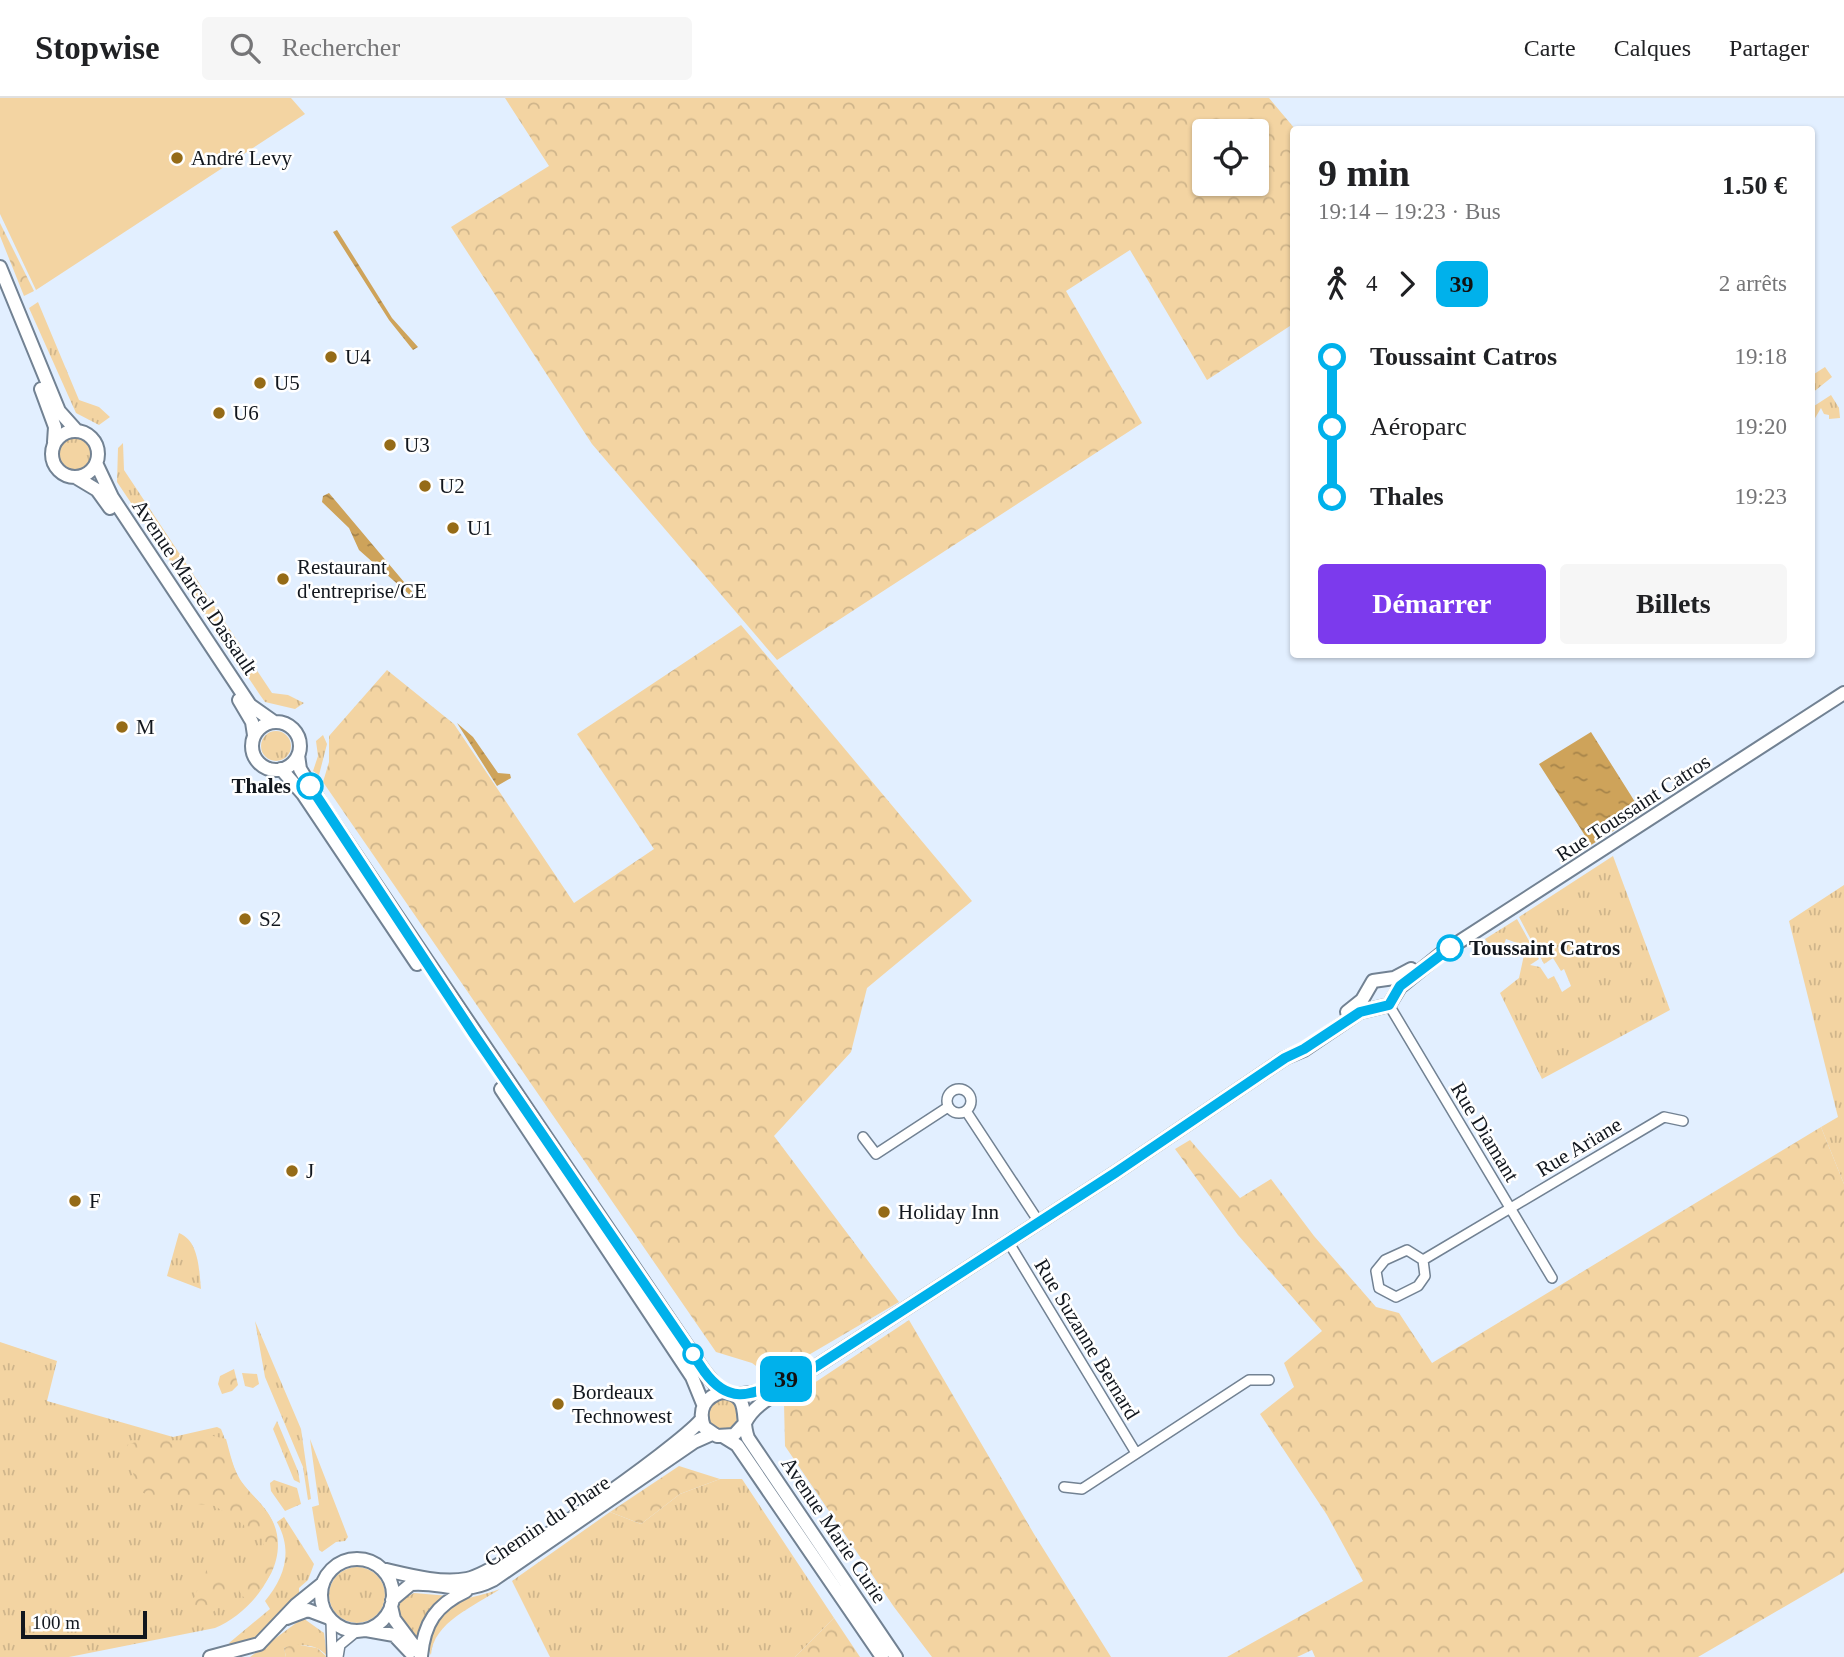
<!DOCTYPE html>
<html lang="fr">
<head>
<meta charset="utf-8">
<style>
	body { margin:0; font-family:Georgia,serif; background:#f6f6f6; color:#202124; height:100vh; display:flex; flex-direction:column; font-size:26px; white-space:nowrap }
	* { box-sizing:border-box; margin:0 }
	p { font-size:23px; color:#757577 }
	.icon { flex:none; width:38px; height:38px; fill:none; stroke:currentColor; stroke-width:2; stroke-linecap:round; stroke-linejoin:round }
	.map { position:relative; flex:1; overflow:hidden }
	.panel { position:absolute; left:1290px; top:28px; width:525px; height:532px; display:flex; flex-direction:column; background:#fff; border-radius:7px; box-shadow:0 2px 5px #0004 }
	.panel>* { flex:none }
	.badge { padding:0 14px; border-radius:10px; font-size:24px; line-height:46px }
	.controls { position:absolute; left:1192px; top:21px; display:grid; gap:14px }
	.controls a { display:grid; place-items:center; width:77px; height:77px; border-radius:7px; background:#fff; box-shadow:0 2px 5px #0004; font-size:35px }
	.scale { position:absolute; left:21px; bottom:18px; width:126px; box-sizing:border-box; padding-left:7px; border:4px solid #12171e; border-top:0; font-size:19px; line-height:24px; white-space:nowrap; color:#12171e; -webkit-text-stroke:5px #fff; paint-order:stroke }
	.map>.badge { position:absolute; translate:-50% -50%; box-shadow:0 0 0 4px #fff }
	.legs { display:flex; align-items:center; gap:10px; height:77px; padding:0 28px; font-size:23px }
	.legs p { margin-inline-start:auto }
	.summary { display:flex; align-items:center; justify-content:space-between; height:119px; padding:0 28px }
	h1 { font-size:38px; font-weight:700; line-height:52px }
	.primary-button { display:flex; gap:14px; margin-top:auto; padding:14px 28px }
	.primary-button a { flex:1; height:80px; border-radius:7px; background:#7c3aed; color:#fff; font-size:28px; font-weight:700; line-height:80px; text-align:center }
	.primary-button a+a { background:#f6f6f6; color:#202124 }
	ul { padding:0 28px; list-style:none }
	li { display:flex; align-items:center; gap:24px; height:70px; font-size:26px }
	li i { display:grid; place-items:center; width:10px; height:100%; margin:0 9px; background:currentColor }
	li i::after { content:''; width:18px; height:18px; margin:-9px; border:5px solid; border-radius:50%; background:#fff }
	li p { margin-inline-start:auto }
	li:first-child i { background:linear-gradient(#0000 50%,currentColor 0) }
	li:last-child i { background:linear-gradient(currentColor 50%,#0000 0) }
	header { display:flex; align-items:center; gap:42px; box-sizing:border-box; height:98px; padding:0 35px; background:#fff; border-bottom:2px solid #e0e0e0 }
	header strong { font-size:33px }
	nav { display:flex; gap:38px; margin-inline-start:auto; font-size:24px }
	.search { width:490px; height:63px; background:#f6f6f6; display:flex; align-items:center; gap:18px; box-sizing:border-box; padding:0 24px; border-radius:7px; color:#757577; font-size:26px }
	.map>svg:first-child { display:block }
</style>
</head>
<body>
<header>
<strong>Stopwise</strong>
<div class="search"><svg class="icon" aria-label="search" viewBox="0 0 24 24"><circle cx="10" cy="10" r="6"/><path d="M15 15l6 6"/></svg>Rechercher</div>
<nav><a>Carte</a><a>Calques</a><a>Partager</a></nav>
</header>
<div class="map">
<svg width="1844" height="1559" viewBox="0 0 1844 1559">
	<defs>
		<pattern id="grass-tufts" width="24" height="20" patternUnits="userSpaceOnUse" patternTransform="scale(1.75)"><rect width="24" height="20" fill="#f3d4a2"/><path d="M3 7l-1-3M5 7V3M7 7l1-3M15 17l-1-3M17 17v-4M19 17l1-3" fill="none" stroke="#cfb58b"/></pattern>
		<pattern id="forest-crowns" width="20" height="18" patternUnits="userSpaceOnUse" patternTransform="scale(1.75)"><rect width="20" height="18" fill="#f3d4a2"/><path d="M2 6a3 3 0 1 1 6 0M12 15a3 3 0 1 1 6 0" fill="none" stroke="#cfb58b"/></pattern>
		<pattern id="water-ripples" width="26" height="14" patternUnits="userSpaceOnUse" patternTransform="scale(1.75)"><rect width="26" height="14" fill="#cea35a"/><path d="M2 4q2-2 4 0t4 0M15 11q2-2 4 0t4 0" fill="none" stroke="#a6844a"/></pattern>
	</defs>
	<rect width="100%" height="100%" fill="#e2efff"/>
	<path fill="url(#grass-tufts)" d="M38 204 79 302 99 309 110 319 99 327 76 315 29 210Z
		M1825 269 1832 279 1811 296V278Z
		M1831 297 1839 310 1840 320 1829 321V317L1824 316 1821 310 1811 327V310Z
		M57 356a17 17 0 1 1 34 0a17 17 0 1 1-34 0Z
		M123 345 124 372 272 595 288 597 304 605 295 611 265 604 260 597 117 384 118 350Z
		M261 648a15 15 0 1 1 30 0a15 15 0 1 1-30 0Z
		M323 637 327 646 319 677 313 673 318 658 316 643Z
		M1613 758 1670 912 1542 981 1500 895 1519 880 1524 857 1515 854 1517 845 1506 841 1504 846 1491 850 1485 841 1517 821 1539 861 1530 867 1540 869 1548 881 1554 878 1562 894 1571 888 1564 871 1561 873 1553 860 1544 866 1519 819Z
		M1844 787V1086L1821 1029 1838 1019 1789 823Z
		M179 1135C199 1143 199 1171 201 1191L167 1178Z
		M255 1223 301 1331 311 1401 308 1402 303 1369 265 1279Z
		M0 1244 57 1263 47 1303 173 1339 217 1329 221 1331C228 1347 231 1367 240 1382 250 1397 267 1408 273 1425 289 1467 253 1514 215 1530L69 1559H0Z
		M708 1316a16 16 0 1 1 32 0a16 16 0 1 1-32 0Z
		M277 1323 298 1373 300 1385 294 1382 273 1331Z
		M310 1341 348 1439 345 1443 336 1444 322 1454 319 1452 312 1409 319 1407Z
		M720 1381H742L834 1520 795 1559H550L512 1483 610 1414 641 1426 680 1396Z
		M274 1382 297 1390 301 1406 285 1413 271 1393 270 1385Z
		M284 1419 314 1466 308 1482 299 1490V1499L255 1542 234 1551 229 1545 270 1511 265 1503C285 1479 293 1453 277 1424Z
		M329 1497a28 28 0 1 1 56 0a28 28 0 1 1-56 0Z
		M500 1491C475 1508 433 1524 431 1557L425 1545C436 1498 462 1505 500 1491Z
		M414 1495 449 1498 418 1540C407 1528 396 1520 399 1503Z
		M303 1520 324 1535 327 1558C316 1545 299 1546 284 1550L286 1559H250Z"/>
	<path fill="url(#forest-crowns)" fill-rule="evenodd" d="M505 0H1269L1295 31 1293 226 1207 282 1130 152 1066 193 1142 325 777 562 592 346 451 129 549 68ZM1204 33H1256V86H1204Z
		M0 125 34 193 24 198 0 138Z
		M741 527 972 803 867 890 851 954 774 1038 899 1204 771 1279 752 1265 716 1254 323 684 329 664V638L387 572 454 626 574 805 654 751 577 636Z
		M1821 1029 1844 1086V1474L1698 1559H1315L1312 1552 1297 1559H1227L1363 1483 1327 1417 1260 1316 1294 1289 1284 1265 1322 1233 1238 1137 1175 1051 1190 1042 1240 1100 1271 1081 1314 1138 1376 1209 1399 1215 1432 1265Z
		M909 1222 1034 1436 1111 1559H932L894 1509 785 1348 784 1305Z
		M234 1271 238 1287 232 1293 222 1296 218 1286 220 1278Z
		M242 1275 257 1276 259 1286 253 1290 245 1288Z
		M209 1337 226 1341C230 1355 233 1371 241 1383 250 1396 264 1407 272 1422 287 1450 272 1490 245 1501L239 1493 262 1466 264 1441 247 1439 244 1427 215 1408 159 1402 137 1392 127 1347 147 1340 168 1341 171 1346C181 1346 196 1339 209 1337Z
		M679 1368 720 1381 680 1396 641 1426 610 1414Z
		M220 1469 230 1471C229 1499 223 1514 195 1522L194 1500 207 1471Z
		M834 1520 860 1559H795Z
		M294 1546 317 1550 327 1559H286L284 1550Z"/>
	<path fill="#f3d4a2" d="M0 0H291L305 16 36 192 0 116Z"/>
	<path fill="url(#water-ripples)" d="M337 132 392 220 418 249 413 252 389 222 333 134Z
		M329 395 415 497 411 498 359 452 349 430 322 404 323 398Z
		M457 625 473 639 498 675 510 676 511 680 497 688Z
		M1591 634 1642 715 1591 747 1539 666Z"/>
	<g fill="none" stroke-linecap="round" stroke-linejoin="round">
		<g stroke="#728293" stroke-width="12">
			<path id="minor" d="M1389 907 1552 1180
				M947 1003a12 12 0 1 1 24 0a12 12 0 1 1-24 0Z
				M966 1013 1039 1124
				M863 1039 876 1056 948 1009
				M1009 1145 1136 1355
				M1423 1162 1425 1178 1418 1188 1396 1199 1379 1190 1376 1173 1385 1162 1407 1152 1423 1162 1664 1019 1683 1023
				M1064 1389 1082 1391 1249 1282H1269
				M331 1522 332 1559
				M338 1559 340 1547 357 1533"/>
		</g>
		<g stroke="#728293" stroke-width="16">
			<path id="tertiary" d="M1347 914 1362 902 1373 883 1394 880 1411 871
				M735 1297 759 1294 799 1277
				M745 1325C757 1300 786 1295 806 1275L1115 1075 1285 960 1304 952 1360 914 1389 907 1400 889 1442 855 1844 595"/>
		</g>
		<g stroke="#728293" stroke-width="16">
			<path id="secondary" d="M0 169 59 313 76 332
				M41 291 55 329 54 344
				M52 356a23 23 0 1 1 46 0a23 23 0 1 1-46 0Z
				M96 365 112 399 250 607 274 624
				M77 380 97 392 110 410
				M239 602 252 624 254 637
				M252 648a24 24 0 1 1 48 0a24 24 0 1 1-48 0Z
				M298 657 300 671 322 707 704 1273 718 1290 727 1294
				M281 671 303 696 417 866
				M501 991 692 1279 703 1306
				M745 1325 734 1337 717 1338 704 1329C698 1312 704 1299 722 1294 752 1296 740 1320 748 1340L896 1559
				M724 1339 737 1347 882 1559
				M321 1497a36 36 0 1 1 72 0a36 36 0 1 1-72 0Z
				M382 1471C408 1477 440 1486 467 1481 500 1475 677 1350 701 1322
				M392 1502 411 1486C443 1483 460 1499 493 1482L694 1344 712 1336
				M391 1508 394 1521 421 1557
				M287 1520 308 1512 329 1520
				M366 1532 394 1537 410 1554
				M421 1558C424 1525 436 1507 466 1493
				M210 1559 259 1546 296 1507 322 1486"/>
		</g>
		<use href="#minor" stroke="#fff" stroke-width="9"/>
		<use href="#tertiary" stroke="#fff" stroke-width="12"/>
		<use href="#secondary" stroke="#fff" stroke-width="12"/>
	</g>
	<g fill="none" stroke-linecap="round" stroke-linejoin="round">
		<g stroke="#fff" stroke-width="16">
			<path id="line-1" d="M310 688 473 935 704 1273C737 1319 766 1284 806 1275L1115 1075 1285 960 1304 951 1360 914 1389 907 1400 888 1450 850"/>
		</g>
		<use href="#line-1" stroke="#00b1eb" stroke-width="10"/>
	</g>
	<g fill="#956b17" stroke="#fff" stroke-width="2.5">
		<circle cx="177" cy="60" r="7"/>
		<circle cx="331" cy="259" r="7"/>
		<circle cx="260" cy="285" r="7"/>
		<circle cx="219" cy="315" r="7"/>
		<circle cx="390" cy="347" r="7"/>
		<circle cx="425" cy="388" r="7"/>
		<circle cx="453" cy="430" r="7"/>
		<circle cx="283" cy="481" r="7"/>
		<circle cx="122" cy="629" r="7"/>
		<circle cx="245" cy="821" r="7"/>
		<circle cx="292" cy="1073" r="7"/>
		<circle cx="75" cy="1103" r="7"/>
		<circle cx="884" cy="1114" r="7"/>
		<circle cx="558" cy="1306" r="7"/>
	</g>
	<g fill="#fff" stroke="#00b1eb" stroke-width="3.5">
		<circle cx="310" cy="688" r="12"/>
		<circle cx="1450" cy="850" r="12"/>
		<circle cx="693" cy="1256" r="9"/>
	</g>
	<g text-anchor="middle" stroke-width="5" stroke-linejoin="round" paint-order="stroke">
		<g font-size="21" fill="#12171e" stroke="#fff" text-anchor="start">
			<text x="191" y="67">André Levy</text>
			<text x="345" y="266">U4</text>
			<text x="274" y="292">U5</text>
			<text x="233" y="322">U6</text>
			<text x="404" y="354">U3</text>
			<text x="439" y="395">U2</text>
			<text x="467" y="437">U1</text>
			<text x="297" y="476">Restaurant<tspan x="297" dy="24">d'entreprise/CE</tspan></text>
			<text x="136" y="636">M</text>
			<text x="259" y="828">S2</text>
			<text x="306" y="1080">J</text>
			<text x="89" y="1110">F</text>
			<text x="898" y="1121">Holiday Inn</text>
			<text x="572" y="1301">Bordeaux<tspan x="572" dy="24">Technowest</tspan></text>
		</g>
		<g font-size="21" fill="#12171e" stroke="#fff">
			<text transform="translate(195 489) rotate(56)" y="7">Avenue Marcel Dassault</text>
			<text transform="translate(1633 710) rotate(-33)" y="7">Rue Toussaint Catros</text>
			<text transform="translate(1485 1034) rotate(59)" y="7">Rue Diamant</text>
			<text transform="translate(1579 1049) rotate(-31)" y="7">Rue Ariane</text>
			<text transform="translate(1087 1241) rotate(59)" y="7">Rue Suzanne Bernard</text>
			<text transform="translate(547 1423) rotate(-34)" y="7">Chemin du Phare</text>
			<text transform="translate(834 1432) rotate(56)" y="7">Avenue Marie Curie</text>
		</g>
		<g font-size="21" font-weight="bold" fill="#12171e" stroke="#fff" text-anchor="end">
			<text x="291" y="695">Thales</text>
			<text x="1469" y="857" text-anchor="start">Toussaint Catros</text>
		</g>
	</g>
</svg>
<div class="controls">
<a><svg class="icon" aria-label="locate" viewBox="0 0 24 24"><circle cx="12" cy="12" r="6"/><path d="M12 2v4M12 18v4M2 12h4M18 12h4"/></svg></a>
</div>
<div class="scale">100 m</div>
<b class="badge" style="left:786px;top:1281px;background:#00b1eb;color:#111">39</b>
<section class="panel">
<div class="summary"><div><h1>9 min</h1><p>19:14 – 19:23 · Bus</p></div><b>1.50 €</b></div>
<div class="legs"><svg class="icon" aria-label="walk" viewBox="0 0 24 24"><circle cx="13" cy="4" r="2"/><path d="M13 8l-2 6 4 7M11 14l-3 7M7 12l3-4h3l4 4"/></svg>4<svg class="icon" aria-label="forward" viewBox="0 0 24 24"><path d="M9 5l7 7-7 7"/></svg><b class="badge" style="background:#00b1eb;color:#111">39</b><p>2 arrêts</p></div>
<ul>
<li><i style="color:#00b1eb"></i><b>Toussaint Catros</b><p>19:18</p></li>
<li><i style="color:#00b1eb"></i><span>Aéroparc</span><p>19:20</p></li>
<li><i style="color:#00b1eb"></i><b>Thales</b><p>19:23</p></li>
</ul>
<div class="primary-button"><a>Démarrer</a><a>Billets</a></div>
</section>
</div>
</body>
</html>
